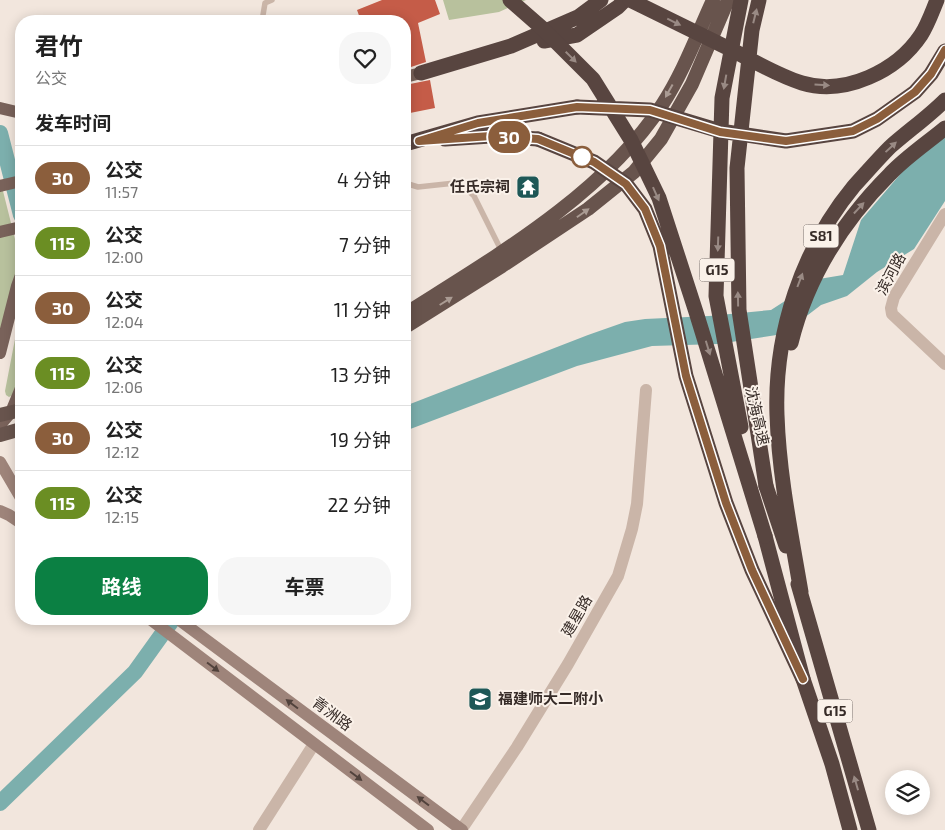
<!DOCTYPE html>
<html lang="zh">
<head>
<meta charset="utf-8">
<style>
	body { margin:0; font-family:"Exo 2","Noto Sans SC",sans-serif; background:#f6f6f6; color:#222; height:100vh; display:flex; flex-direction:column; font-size:19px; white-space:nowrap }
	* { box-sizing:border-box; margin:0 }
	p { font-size:16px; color:#767676 }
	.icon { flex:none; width:28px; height:28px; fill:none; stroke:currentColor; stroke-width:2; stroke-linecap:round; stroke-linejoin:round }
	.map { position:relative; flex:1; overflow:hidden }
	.drawer { position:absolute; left:15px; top:15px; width:396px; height:610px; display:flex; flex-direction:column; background:#fff; border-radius:20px; box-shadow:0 2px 12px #0003 }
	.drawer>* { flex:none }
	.badge { padding:0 10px; border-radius:16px; font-size:18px; line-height:32px }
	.fabs { position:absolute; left:885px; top:770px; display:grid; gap:10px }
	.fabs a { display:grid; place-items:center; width:45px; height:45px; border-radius:50%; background:#fff; box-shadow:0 2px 12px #0003; font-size:25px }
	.map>.badge { position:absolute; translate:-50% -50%; box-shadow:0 0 0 2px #fff }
	h2 { padding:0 20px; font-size:19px; line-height:45px }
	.round { display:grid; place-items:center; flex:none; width:52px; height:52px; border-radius:20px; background:#f6f6f6 }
	.summary { display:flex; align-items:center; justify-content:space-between; height:85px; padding:0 20px }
	h1 { font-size:24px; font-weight:700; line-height:38px }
	.cta { display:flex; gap:10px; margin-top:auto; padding:10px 20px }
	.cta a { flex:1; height:58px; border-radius:20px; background:#0b8043; color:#fff; font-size:20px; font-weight:700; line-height:58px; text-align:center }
	.cta a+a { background:#f6f6f6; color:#222 }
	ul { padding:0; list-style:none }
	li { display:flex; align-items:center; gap:15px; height:65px; padding:0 20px; border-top:1px solid #e0e0e0 }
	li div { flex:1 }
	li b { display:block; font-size:19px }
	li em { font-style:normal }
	li .badge { min-width:55px; font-weight:700; text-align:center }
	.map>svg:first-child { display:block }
</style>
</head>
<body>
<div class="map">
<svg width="945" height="830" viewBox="0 0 945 830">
	<rect width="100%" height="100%" fill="#f2e6dd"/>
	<path fill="#b8c19d" d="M443 0H526L499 12 449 20Z
		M0 179 20 259 0 333Z
		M21 308C21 324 27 393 9 397L6 395 5 391Z"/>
	<path fill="#7cafad" d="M945 122V201L914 249 877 272 847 296 821 305 783 334 718 344 652 346 577 366 405 431V406L588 335 625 322 645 319 709 316 771 310 819 279 843 275 861 220Z"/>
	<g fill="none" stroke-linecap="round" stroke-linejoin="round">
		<path stroke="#7cafad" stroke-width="16" d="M0 133 21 215
			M0 803 135 672 173 619"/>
	</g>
	<path fill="#c55c48" d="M382 0H435L440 14 418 23 426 62 405 69V21H361L357 10Z
		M430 80 435 108 405 114V85Z"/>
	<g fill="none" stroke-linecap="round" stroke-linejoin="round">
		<path stroke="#cab5a8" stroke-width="5.5" d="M262 21 265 3 272 0
			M405 183 418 187 455 183 465 188 474 196 502 252"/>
		<path stroke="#cab5a8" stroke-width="12" d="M945 214 894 297 891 308 892 314 945 364
			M259 830 314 744
			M461 830 517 747 568 664 618 576 632 529 637 504 646 390"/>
		<path stroke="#9e847a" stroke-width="12" d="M0 462 21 498
			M0 511 9 515 21 523
			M150 619 428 830
			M178 619 462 830"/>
		<path stroke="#79625a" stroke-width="12" d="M405 77 421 73
			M0 108 21 113
			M0 186 21 181
			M0 232 21 227
			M0 353 17 286 21 275
			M0 425 11 412 21 388"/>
		<path stroke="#68544d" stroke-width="14" d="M405 314C493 258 603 195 662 105 683 73 697 35 713 0
			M405 327 502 266 588 209 634 172 661 139 692 84 728 0
			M0 415 21 410
			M0 435 21 429"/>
		<path stroke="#584540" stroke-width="15" d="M544 41 577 35 618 7 625 0
			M421 73 511 46 578 17 601 0
			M445 139 491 136 538 139
			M405 144 478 123 577 107
			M791 343C807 278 843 221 890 174 906 157 927 143 945 128
			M766 486 786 546
			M765 536 803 679 832 764 850 830
			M798 584 869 830
			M801 592C791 533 779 475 777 415 774 333 802 249 854 186 866 173 878 159 890 147 908 131 928 117 945 100"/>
		<path stroke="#584540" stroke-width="15" d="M510 0 542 28 593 79 631 140 659 198 696 312 765 536
			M630 0C665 17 701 35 736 52 757 63 779 76 802 83 845 96 897 71 921 35 928 24 932 12 937 0
			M759 0 752 30 737 168 739 310 766 486
			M577 107 650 110 720 131 786 141 853 131 877 119 915 92 931 74 945 51
			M538 139 594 162 626 184 645 209 660 246 686 376 726 503 752 570 803 679
			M741 427 716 296 722 98 741 0"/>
	</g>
	<defs><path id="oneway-solid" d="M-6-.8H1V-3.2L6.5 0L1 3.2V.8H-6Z" transform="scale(1.25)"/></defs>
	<g fill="#998a84">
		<use href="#oneway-solid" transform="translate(755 16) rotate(-76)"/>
		<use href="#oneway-solid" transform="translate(674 22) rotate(26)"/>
		<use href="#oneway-solid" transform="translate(571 57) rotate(45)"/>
		<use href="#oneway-solid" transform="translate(725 82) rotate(100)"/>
		<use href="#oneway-solid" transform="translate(822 85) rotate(3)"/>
		<use href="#oneway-solid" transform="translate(891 147) rotate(-43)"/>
		<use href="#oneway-solid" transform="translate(656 194) rotate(66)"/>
		<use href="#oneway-solid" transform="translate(859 208) rotate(-47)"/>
		<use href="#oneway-solid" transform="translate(718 244) rotate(92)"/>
		<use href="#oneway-solid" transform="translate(800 280) rotate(-69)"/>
		<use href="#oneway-solid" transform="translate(738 299) rotate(-91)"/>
		<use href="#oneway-solid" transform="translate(708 348) rotate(73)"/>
		<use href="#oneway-solid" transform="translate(856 783) rotate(-106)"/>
	</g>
	<g fill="#aa9b93">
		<use href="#oneway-solid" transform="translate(669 91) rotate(119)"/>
		<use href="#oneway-solid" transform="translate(583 213) rotate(-35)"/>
		<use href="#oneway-solid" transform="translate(446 301) rotate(-32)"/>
	</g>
	<g fill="#51423c">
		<use href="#oneway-solid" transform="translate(213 667) rotate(37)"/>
		<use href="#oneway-solid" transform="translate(292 704) rotate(-143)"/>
		<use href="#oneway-solid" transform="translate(356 776) rotate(37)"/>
		<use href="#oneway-solid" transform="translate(423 801) rotate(-143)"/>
	</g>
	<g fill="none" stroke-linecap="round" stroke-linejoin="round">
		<g stroke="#fff" stroke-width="11">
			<path id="line" d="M803 679 752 570 726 503 686 376 660 246 645 209 626 184 594 162 538 139 491 136 419 141 478 123 577 107 650 110 720 132 786 141 853 131 877 119 915 92 931 74 945 50"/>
		</g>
		<use href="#line" stroke="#8b5e3c" stroke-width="8"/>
	</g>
	<defs>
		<g id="temple-square" transform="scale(1.25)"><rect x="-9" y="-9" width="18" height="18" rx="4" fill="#1e5857" stroke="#faf1e9"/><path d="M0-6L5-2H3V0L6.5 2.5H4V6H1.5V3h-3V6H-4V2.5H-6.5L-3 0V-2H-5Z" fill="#fff"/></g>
		<g id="school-square" transform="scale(1.25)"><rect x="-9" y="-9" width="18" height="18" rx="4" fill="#1e5857" stroke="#faf1e9"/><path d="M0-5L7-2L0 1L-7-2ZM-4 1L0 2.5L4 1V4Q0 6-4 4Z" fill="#fff"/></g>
	</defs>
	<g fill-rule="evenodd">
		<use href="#temple-square" x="528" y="187"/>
		<use href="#school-square" x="480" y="699"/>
	</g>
	<circle fill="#fff" stroke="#8b5e3c" stroke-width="2.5" cx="582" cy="157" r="10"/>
	<g text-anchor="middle" stroke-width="4" stroke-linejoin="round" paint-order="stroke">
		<g fill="#faf1e9" stroke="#726762" stroke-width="1">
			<rect x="803.5" y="224.5" width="35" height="23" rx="4"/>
			<rect x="699.5" y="258.5" width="35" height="23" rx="4"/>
			<rect x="817.5" y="699.5" width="35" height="23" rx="4"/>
		</g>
		<g font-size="14" font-weight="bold" fill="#372c28">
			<text x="821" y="241">S81</text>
			<text x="717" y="275">G15</text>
			<text x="835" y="716">G15</text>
		</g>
		<g font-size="15" font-weight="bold" fill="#372c28" stroke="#faf1e9" text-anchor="end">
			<text x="510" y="192">任氏宗祠</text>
			<text x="498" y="704" text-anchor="start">福建师大二附小</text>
		</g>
		<g font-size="15" fill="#372c28" stroke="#faf1e9">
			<text transform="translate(891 274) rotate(-62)" y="5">滨河路</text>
			<text transform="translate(757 416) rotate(77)" y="5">沈海高速</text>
			<text transform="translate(577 616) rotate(-60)" y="5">建星路</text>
			<text transform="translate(332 714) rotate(37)" y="5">青洲路</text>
		</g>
	</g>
</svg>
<div class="fabs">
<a><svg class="icon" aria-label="layers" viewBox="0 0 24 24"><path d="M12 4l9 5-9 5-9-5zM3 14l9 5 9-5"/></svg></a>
</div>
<b class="badge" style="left:509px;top:137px;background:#8b5e3c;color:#fff">30</b>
<section class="drawer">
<div class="summary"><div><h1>君竹</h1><p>公交</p></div><a class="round"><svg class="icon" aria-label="heart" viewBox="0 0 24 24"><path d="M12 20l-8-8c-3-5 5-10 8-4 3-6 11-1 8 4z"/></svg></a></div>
<h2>发车时间</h2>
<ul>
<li><span class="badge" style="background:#8b5e3c;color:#fff">30</span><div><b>公交</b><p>11:57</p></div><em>4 分钟</em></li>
<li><span class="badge" style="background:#6b8e23;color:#fff">115</span><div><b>公交</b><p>12:00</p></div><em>7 分钟</em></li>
<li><span class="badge" style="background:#8b5e3c;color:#fff">30</span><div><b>公交</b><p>12:04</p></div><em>11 分钟</em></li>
<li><span class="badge" style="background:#6b8e23;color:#fff">115</span><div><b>公交</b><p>12:06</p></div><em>13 分钟</em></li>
<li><span class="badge" style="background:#8b5e3c;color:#fff">30</span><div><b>公交</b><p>12:12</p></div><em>19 分钟</em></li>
<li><span class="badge" style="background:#6b8e23;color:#fff">115</span><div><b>公交</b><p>12:15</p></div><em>22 分钟</em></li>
</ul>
<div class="cta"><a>路线</a><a>车票</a></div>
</section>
</div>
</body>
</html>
